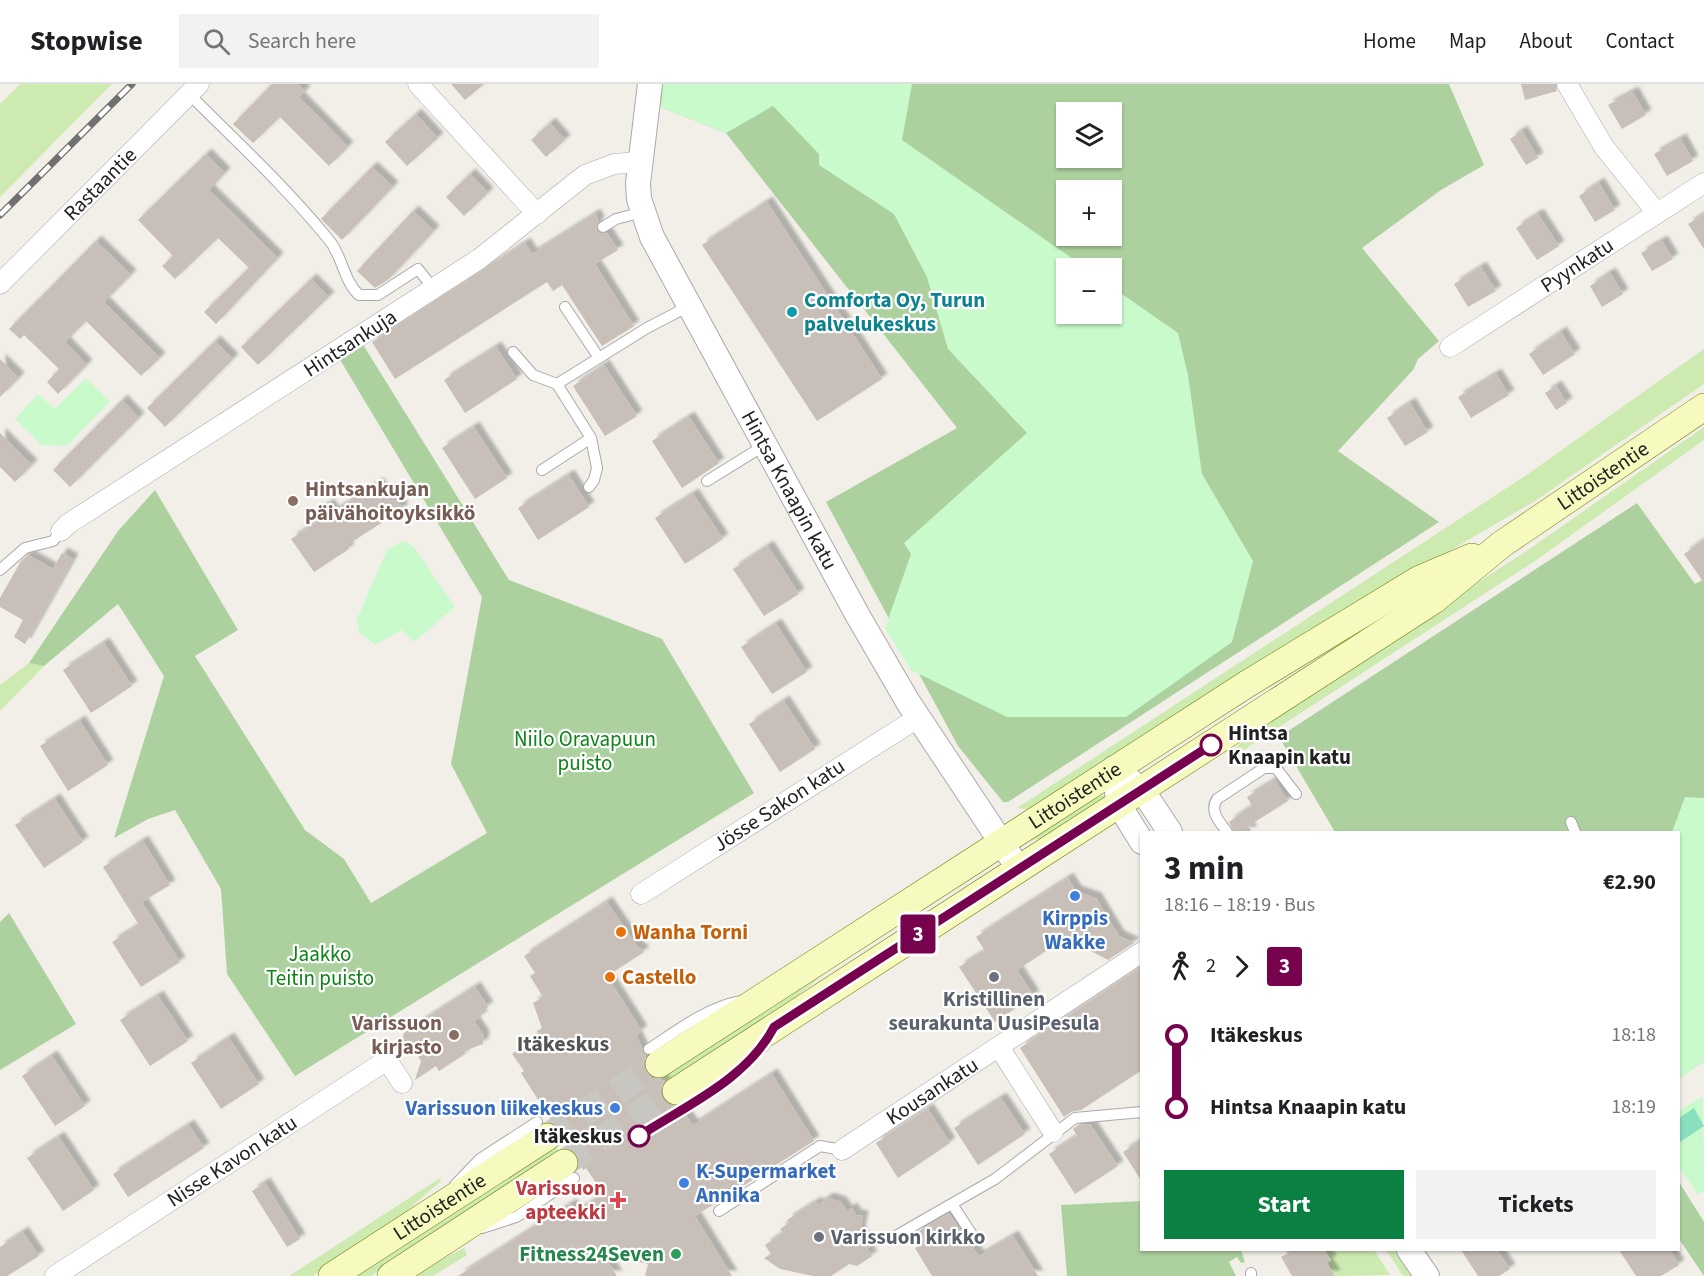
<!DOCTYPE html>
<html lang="en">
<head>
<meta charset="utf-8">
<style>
	body { margin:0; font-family:"Source Sans 3",sans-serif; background:#f2f2f2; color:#202124; height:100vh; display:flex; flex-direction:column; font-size:22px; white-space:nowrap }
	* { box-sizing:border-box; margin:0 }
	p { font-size:20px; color:#757577 }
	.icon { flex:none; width:33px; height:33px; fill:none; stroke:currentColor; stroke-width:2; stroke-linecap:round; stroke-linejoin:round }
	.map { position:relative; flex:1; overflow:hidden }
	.sheet { position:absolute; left:1140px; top:747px; width:540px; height:420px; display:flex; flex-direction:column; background:#fff; border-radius:0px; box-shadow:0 2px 4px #0004 }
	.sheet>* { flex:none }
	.badge { padding:0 12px; border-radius:4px; font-size:21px; line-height:39px }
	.controls { position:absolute; left:1056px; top:18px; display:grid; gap:12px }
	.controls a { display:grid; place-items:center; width:66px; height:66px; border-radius:0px; background:#fff; box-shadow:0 2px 4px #0004; font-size:30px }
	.map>.badge { position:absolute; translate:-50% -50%; box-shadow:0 0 0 3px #fff }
	.legs { display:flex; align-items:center; gap:9px; height:66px; padding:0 24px; font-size:20px }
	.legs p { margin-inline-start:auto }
	.summary { display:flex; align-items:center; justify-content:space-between; height:102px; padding:0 24px }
	h1 { font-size:33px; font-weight:700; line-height:45px }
	.cta { display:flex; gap:12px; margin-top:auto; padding:12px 24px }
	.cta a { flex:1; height:69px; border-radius:0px; background:#0b8043; color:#fff; font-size:24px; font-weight:700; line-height:69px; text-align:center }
	.cta a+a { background:#f2f2f2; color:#202124 }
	ul { padding:0 24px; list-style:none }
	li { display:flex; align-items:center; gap:21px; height:72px; font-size:22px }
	li i { display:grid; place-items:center; width:9px; height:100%; margin:0 8px; background:currentColor }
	li i::after { content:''; width:15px; height:15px; margin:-8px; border:4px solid; border-radius:50%; background:#fff }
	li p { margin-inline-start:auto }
	li:first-child i { background:linear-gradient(#0000 50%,currentColor 0) }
	li:last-child i { background:linear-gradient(currentColor 50%,#0000 0) }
	header { display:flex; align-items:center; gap:36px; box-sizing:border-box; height:84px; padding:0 30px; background:#fff; border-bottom:2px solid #e0e0e0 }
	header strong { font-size:28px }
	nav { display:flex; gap:33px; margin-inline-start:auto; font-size:21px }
	.search { width:420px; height:54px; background:#f2f2f2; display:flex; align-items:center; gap:15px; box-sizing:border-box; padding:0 21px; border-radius:0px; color:#757577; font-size:22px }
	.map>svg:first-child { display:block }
</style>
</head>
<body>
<header>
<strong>Stopwise</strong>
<div class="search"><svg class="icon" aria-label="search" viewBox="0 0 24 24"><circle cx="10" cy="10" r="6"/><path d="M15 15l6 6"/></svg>Search here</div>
<nav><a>Home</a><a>Map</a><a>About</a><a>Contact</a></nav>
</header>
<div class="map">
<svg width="1704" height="1192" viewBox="0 0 1704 1192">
	<defs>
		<filter id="shadow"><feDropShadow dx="5.5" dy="-5.5" stdDeviation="1.5" flood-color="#0004"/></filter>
	</defs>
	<rect width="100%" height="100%" fill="#f2efe9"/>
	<path fill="#cdebb0" d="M20 0H112L0 113V20Z
		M1704 265V300L1535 417 1266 574 1030 726 1017 724 1525 392Z
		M1704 343V356L1535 477 1233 673 1230 668 1277 628 1528 466Z
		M29 579 44 582 0 627V601Z
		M1108 710 1110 711 1044 754 1023 758 1090 715Z
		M983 786 831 885 762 939 668 999 663 991Z
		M554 1060 560 1069 371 1192H351Z
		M440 1094 441 1097 386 1145 313 1192H289Z
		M464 1164 467 1171 433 1192H411Z
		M1324 1166H1374L1390 1191 1335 1192 1327 1179 1331 1176Z
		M1386 1166H1398L1416 1192H1403Z"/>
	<path fill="#add19e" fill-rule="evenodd" d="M659 0H1449L1484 81 1441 106 1362 164 1439 257 1418 275 1413 286 1338 367 1439 438 1008 718H1003L958 662 826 418 957 344 726 49 661 23ZM1066 28H1112V74H1066ZM1066 106H1112V152H1066ZM1066 184H1112V230H1066Z
		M362 259 509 496 662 555 754 709 295 992 227 890 221 805 175 726 148 735 114 754 164 592 118 520 44 582 29 579 118 447 155 406 238 546 195 572 305 746 344 775 371 819 487 749 451 680 482 513 339 274Z
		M1637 419 1695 500 1704 495V977L1679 994 1678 748H1335L1279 653Z
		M9 829 76 940 0 986V838Z
		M1679 1098 1704 1138V1192L1679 1155Z
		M1141 1117 1142 1166H1241L1245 1178 1241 1179 1237 1173 1229 1178 1236 1192H1067L1061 1121Z"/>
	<path fill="#c8facc" d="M663 0H912L902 56 1086 184H1066V230H1112V203L1178 249 1188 291 1202 390 1253 477 1232 558 1126 633H1007L911 586 885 544 911 470 904 459 1027 349 948 265 927 193 894 130 819 81V70L773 22 726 49 661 23Z
		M86 294 110 317 67 362 42 361 15 335 38 310 55 325Z
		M403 457 414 463 455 523 414 558 401 546 375 561 359 548 357 535 387 466Z
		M1685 713 1704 714V977L1679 994 1678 748H1672Z
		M1703 1012 1704 1107 1698 1111 1679 1083V1027Z"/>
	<path fill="#88e0be" d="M1694 1024 1704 1042 1679 1059V1034Z"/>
	<path fill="#c7bfb8" filter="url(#shadow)" d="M272 0H298L305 7 299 13 348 63 329 82 280 33 253 59 233 40Z
		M451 0H484L465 16Z
		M1521 0H1555L1557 7 1525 16Z
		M1633 8 1646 31 1622 45 1608 21Z
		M416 30 438 54 407 82 385 58Z
		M550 39 565 56 546 73 531 56Z
		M1522 47 1538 74 1526 81 1510 55Z
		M1681 55 1693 77 1667 92 1654 70Z
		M206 70 225 89 209 106 278 174 216 240 204 228 249 184 218 154 175 195 162 182 173 172 138 136Z
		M372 83 393 103 342 156 321 135Z
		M470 90 488 109 464 132 446 113Z
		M1599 99 1615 126 1595 138 1579 112Z
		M767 118 882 295 817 337 702 161Z
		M413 127 434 147 389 195 375 204 357 187Z
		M595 130 599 137 596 143 597 147 607 149 618 166 595 180 634 242 602 262 562 201 553 207 547 198 395 295 372 258 525 159 532 170Z
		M1538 130 1559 162 1537 176 1516 144Z
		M1704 130V165L1688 140Z
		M96 157 131 191 104 218 160 274 141 292 86 237 65 258 87 281 58 310 47 298 59 285 24 251 20 255 9 245Z
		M1662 157 1673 175 1652 187 1641 169Z
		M1481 183 1496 207 1468 223 1454 200Z
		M1610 189 1623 210 1602 223 1590 202Z
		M311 195 329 213 258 281 241 263Z
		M1561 248 1575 270 1543 291 1529 270Z
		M215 257 233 275 165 343 147 324Z
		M496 263 517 295 465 329 444 296Z
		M0 275 19 294 0 313Z
		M604 281 637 332 605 352 573 302Z
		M1496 290 1509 311 1471 334 1458 313Z
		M1556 302 1567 319 1556 326 1545 309Z
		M122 316 139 334 70 403 53 386Z
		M1410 319 1428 348 1405 362 1387 334Z
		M689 333 719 379 682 404 652 357Z
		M474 343 507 394 475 415 442 364Z
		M0 349 32 381 15 398 0 383Z
		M569 391 589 423 538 456 518 424Z
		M378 399 385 410 391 406 403 425 347 461 349 465 314 488 291 455 319 437 314 429 329 420 334 428Z
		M693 410 723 455 685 480 655 434Z
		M1704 456V499L1684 470Z
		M768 462 799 510 764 532 733 485Z
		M62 469 73 475 25 560 14 553 23 536 0 523V514L21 477 28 471 53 485Z
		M776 540 807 588 772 610 741 563Z
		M104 559 132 602 91 629 63 586Z
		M784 617 815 665 780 688 749 640Z
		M80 637 108 681 68 707 40 662Z
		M1275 696 1288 717 1248 742 1252 748H1234L1229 738 1252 722 1247 713Z
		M55 715 83 758 44 784 15 741Z
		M143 757 170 801 142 818 180 878 141 903 112 858 139 841 103 783Z
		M1068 794 1076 807 1096 814 1119 852 1134 859 1108 876 1066 854 1017 886 1034 912 995 938 959 883 985 867 976 853Z
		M607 818 636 861 644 868 607 892 642 947 636 951 646 972 643 981 651 994 665 997 660 1007 663 1016 669 1021 679 1022 693 1041 772 990 814 1057 695 1132 732 1192H645L648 1180 603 1170 617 1192H458L571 1120 576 1128 604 1111 586 1084 583 1086 577 1070 563 1055 560 1045 553 1039 521 989 524 987 512 970 539 950 537 947 542 944 533 919 543 913 530 892 535 889 524 872Z
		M1142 883V986L1081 1026 1071 1028 1064 1033 1020 964Z
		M475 903 488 923 480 928 482 932 474 937 484 952 483 960 464 967 465 970 439 987 436 982 415 996 421 977 411 961H400L404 949Z
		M158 912 188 957 150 982 120 936Z
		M229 954 259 1000 221 1025 191 979Z
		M52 972 85 1022 55 1042 22 992Z
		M1001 1014 1025 1050 978 1081 954 1044Z
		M928 1025 950 1059 898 1094 876 1059Z
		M1090 1040 1118 1082 1075 1110 1049 1070 1077 1052 1073 1045 1078 1041Z
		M189 1041 204 1064 128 1113 113 1090Z
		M59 1053 94 1106 63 1127 27 1074Z
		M1142 1056V1098L1123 1068Z
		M265 1099 300 1155 287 1163 252 1107Z
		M828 1114 841 1118 847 1127 852 1124 856 1131 863 1132 860 1148 870 1163 867 1165 872 1172 857 1182 849 1180 831 1192H813L780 1185 764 1174 771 1170 765 1161 783 1149 780 1145 789 1139 787 1136 816 1118 818 1121Z
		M949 1130 979 1172 1013 1152 1038 1192H932L915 1164 924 1159 917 1148Z
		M23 1148 39 1172 7 1192H0V1163Z
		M1294 1166H1324L1331 1176 1327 1179 1335 1192H1292L1281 1173Z
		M1461 1166H1497L1510 1185 1499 1192H1478Z
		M1619 1166H1670L1679 1181 1661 1192H1636Z"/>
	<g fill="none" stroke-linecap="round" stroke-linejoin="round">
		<path stroke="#c8c6c1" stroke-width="27" stroke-dasharray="27 14" stroke-linecap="butt" d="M547 1053 659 980
			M564 1079 676 1007"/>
		<g stroke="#a9a9a9" stroke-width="12">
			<path id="service" d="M189 10C237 58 286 103 329 156 343 173 343 196 359 211H378L418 185 433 204
				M603 143 616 135 643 128
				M565 223 599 274
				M513 268 533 291 557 300 591 354 597 384 594 396 589 403
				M557 300 647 244 689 222
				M542 386 591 354
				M707 397 765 361
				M0 486 25 464 53 457 61 447
				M1571 738 1575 748
				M1227 748C1220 738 1209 728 1217 715L1264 684H1276L1296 710
				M649 965C678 946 706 924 741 917
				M686 1021 736 989 764 962
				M455 1101 480 1075 537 1038
				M952 1120 971 1149
				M719 1127 820 1062 842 1066
				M482 1144 516 1133 574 1094
				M894 1153 995 1095 1075 1034 1142 1028
				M1251 1189V1192"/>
		</g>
		<g stroke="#a9a9a9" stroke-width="21">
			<path id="minor" d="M418 0 537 130
				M1567 0 1604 63 1657 129
				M0 200 199 0
				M1450 263 1704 99
				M61 447 68 440 479 175 585 91 614 80 639 78
				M641 810 919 633
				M999 963 1053 1048
				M842 1066 1142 868
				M55 1192 387 976 402 999"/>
		</g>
		<g stroke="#a9a9a9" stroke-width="26">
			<g id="tertiary">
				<path id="s1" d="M650 0 638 99 639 115 652 153 858 532 908 618 1019 785"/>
				<path d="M1114 684 1142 706 1170 748"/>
				<path d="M1116 701 1119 721 1142 758"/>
				<path d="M1409 1166 1427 1192"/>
			</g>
		</g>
		<g stroke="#707d05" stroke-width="28">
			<g id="secondary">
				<path id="s2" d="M659 980 1247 600 1418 496 1472 473"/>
				<path id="s3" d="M676 1007 1434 516 1502 460 1704 323"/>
				<path id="s4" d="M332 1192 547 1053"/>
				<path d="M391 1192 564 1079"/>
			</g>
		</g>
		<use href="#service" stroke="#fff" stroke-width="10"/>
		<use href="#minor" stroke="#fff" stroke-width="20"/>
		<use href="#tertiary" stroke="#fff" stroke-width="24"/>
		<use href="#secondary" stroke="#f7fabf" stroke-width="27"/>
		<g stroke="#707070" stroke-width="7">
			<path id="rail" d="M0 131 132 0"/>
		</g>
		<use href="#rail" stroke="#fff" stroke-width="4.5" stroke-dasharray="14" stroke-linecap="butt"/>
	</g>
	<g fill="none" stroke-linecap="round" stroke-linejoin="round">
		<g stroke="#fff" stroke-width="14">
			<path id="line-1" d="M639 1052C687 1021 747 995 774 943L1211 661"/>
		</g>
		<use href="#line-1" stroke="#77034e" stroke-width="9"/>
	</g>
	<circle fill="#0f9aa8" stroke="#fff" stroke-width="2" cx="792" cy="228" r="6"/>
	<g fill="#8d6e63" stroke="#fff" stroke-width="2">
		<circle cx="293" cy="417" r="6"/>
		<circle cx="454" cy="951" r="6"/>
	</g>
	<g fill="#fff" stroke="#77034e" stroke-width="3">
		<circle cx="1211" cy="661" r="10"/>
		<circle cx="639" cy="1052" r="10"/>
	</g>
	<g fill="#3f7fe0" stroke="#fff" stroke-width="2">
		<circle cx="1075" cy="812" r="6"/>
		<circle cx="615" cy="1024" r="6"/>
		<circle cx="684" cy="1099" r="6"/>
	</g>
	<g fill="#e8710a" stroke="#fff" stroke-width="2">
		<circle cx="621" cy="848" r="6"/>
		<circle cx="610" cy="893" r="6"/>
	</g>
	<g fill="#6b7280" stroke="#fff" stroke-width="2">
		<circle cx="994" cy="893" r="6"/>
		<circle cx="819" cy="1153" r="6"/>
	</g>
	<path fill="#e0444e" stroke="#fff" stroke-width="2" d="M615 1107h6v6h6v6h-6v6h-6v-6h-6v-6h6z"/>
	<circle fill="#2e9e5b" stroke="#fff" stroke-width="2" cx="676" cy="1170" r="6"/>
	<g text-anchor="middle" stroke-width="4.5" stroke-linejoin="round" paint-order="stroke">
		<g font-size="21" fill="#222" stroke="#fff">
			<text transform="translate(100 100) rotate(-45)" y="7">Rastaantie</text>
			<text transform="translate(1577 181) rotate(-33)" y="7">Pyynkatu</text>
			<text transform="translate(350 259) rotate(-33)" y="7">Hintsankuja</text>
			<text dy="7" stroke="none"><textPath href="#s3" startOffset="1113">Littoistentie</textPath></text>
			<text dy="7" stroke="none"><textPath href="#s1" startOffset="444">Hintsa Knaapin katu</textPath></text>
			<text dy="7" stroke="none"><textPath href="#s2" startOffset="495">Littoistentie</textPath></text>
			<text transform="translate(779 721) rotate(-33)" y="7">Jösse Sakon katu</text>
			<text transform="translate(932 1007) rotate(-33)" y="7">Kousankatu</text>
			<text transform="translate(232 1077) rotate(-33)" y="7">Nisse Kavon katu</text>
			<text dy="7" stroke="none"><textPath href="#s4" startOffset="128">Littoistentie</textPath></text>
		</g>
		<g font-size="21" font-weight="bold" fill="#0d838f" stroke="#fff" text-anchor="start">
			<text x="804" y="223">Comforta Oy, Turun<tspan x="804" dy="24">palvelukeskus</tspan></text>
		</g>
		<g font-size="21" font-weight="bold" fill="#785e54" stroke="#fff" text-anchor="start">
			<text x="305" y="412">Hintsankujan<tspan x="305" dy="24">päivähoitoyksikkö</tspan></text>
			<text x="442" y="946" text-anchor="end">Varissuon<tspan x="442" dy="24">kirjasto</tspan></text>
		</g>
		<g font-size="21" font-weight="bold" fill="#222" stroke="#fff" text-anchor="start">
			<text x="1228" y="656">Hintsa<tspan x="1228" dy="24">Knaapin katu</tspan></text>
			<text x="622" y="1059" text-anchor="end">Itäkeskus</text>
		</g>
		<g font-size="21" fill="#0c8416" stroke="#fff">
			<text x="585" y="662">Niilo Oravapuun<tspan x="585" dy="24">puisto</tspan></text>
			<text x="320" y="877">Jaakko<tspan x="320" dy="24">Teitin puisto</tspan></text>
		</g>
		<g font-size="21" font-weight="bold" fill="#366cbe" stroke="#fff">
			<text x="1075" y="841">Kirppis<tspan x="1075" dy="24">Wakke</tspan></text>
			<text x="603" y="1031" text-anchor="end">Varissuon liikekeskus</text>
			<text x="696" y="1094" text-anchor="start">K-Supermarket<tspan x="696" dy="24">Annika</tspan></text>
		</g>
		<g font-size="21" font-weight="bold" fill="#c56008" stroke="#fff" text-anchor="start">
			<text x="633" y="855">Wanha Torni</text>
			<text x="622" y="900">Castello</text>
		</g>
		<g font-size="21" font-weight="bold" fill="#5b616d" stroke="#fff">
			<text x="994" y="922">Kristillinen<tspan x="994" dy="24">seurakunta UusiPesula</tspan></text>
			<text x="831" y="1160" text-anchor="start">Varissuon kirkko</text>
		</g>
		<g font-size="21" font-weight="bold" fill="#be3a42" stroke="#fff" text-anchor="end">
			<text x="606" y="1111">Varissuon<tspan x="606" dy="24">apteekki</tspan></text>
		</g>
		<g font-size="21" font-weight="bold" fill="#27864d" stroke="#fff" text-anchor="end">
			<text x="664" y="1177">Fitness24Seven</text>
		</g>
		<g font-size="22" font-weight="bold" fill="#555" stroke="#fff">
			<text x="563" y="967">Itäkeskus</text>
		</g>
	</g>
</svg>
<div class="controls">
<a><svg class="icon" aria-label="layers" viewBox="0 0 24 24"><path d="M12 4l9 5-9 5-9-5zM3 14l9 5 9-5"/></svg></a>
<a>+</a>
<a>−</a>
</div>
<b class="badge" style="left:918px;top:850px;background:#77034e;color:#fff">3</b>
<section class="sheet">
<div class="summary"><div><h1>3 min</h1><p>18:16 – 18:19 · Bus</p></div><b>€2.90</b></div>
<div class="legs"><svg class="icon" aria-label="walk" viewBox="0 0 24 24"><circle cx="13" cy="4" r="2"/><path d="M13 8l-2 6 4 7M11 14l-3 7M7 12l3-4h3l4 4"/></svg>2<svg class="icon" aria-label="forward" viewBox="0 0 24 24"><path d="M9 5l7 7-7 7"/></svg><b class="badge" style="background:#77034e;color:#fff">3</b></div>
<ul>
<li><i style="color:#77034e"></i><b>Itäkeskus</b><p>18:18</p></li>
<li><i style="color:#77034e"></i><b>Hintsa Knaapin katu</b><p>18:19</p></li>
</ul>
<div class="cta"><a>Start</a><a>Tickets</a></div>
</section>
</div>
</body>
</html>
